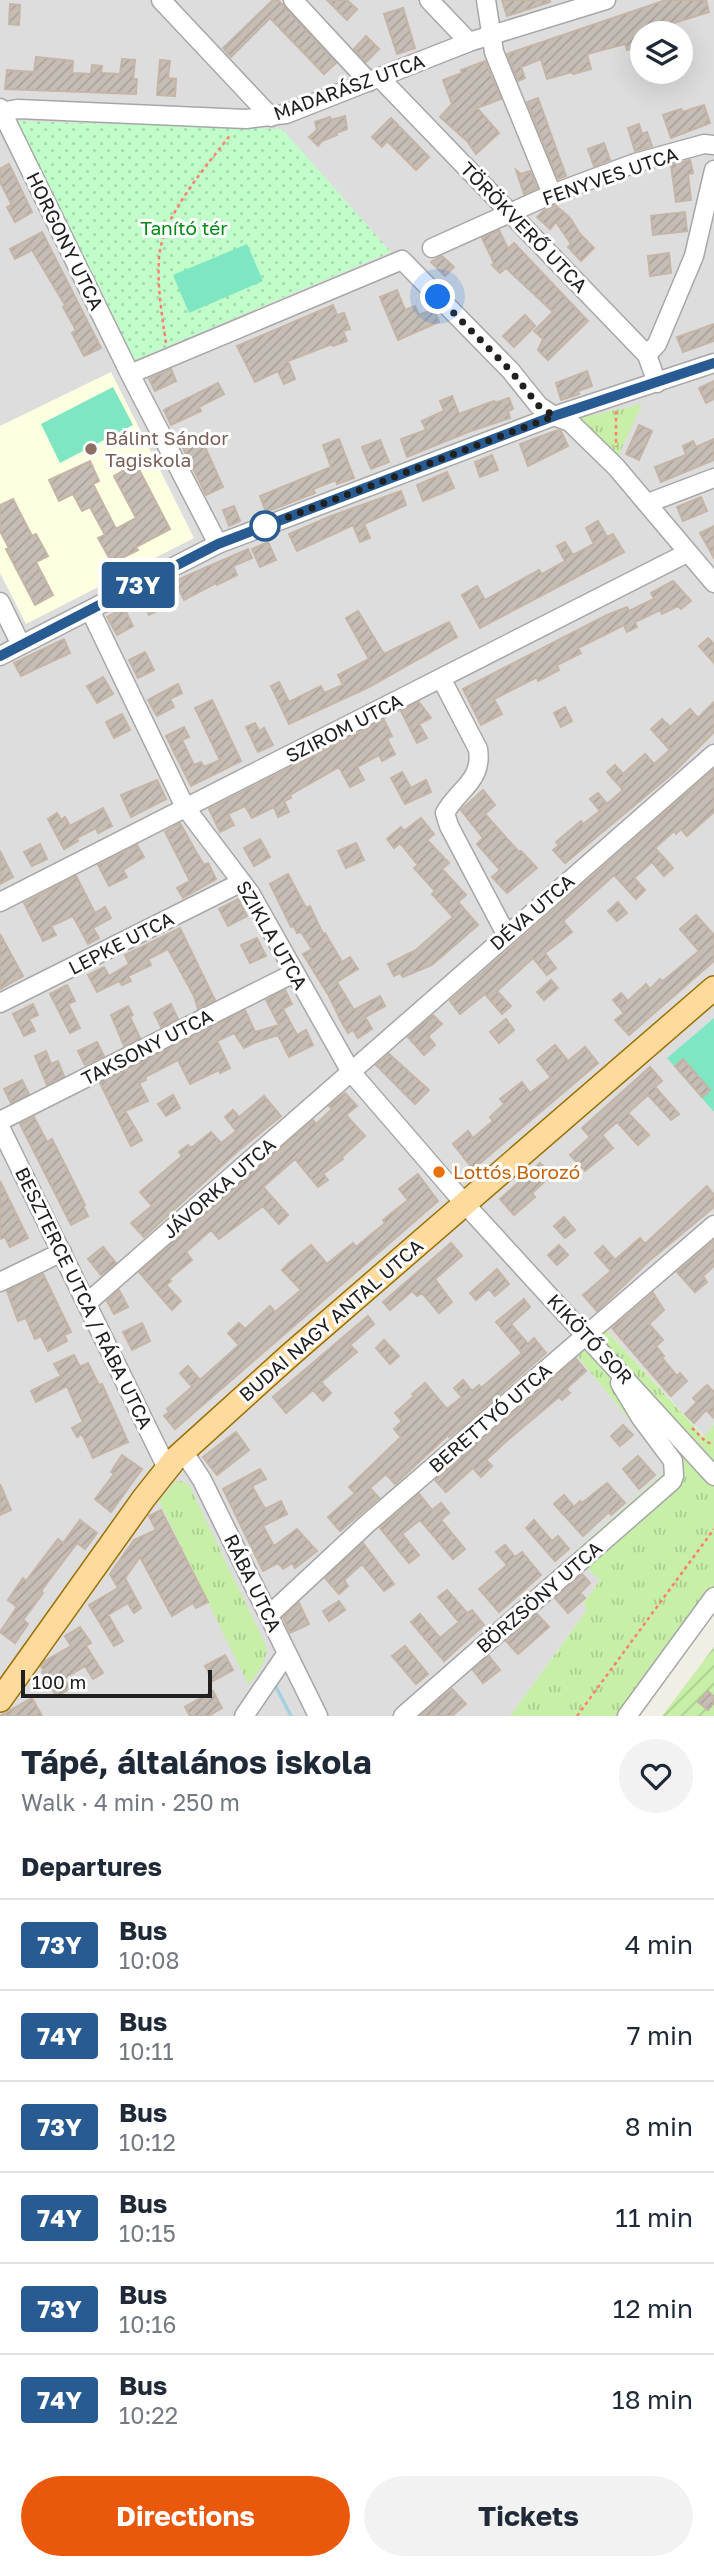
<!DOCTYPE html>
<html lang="en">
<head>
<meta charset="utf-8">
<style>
	body { margin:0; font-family:"Golos Text",sans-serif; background:#f2f2f3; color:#1f2937; height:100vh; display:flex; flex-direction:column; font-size:26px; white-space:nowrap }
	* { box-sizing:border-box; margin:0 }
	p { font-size:23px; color:#747a83 }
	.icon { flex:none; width:38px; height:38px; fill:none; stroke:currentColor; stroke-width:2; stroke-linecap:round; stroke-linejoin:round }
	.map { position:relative; height:1716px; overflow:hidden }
	.details { display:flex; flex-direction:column; background:#fff; flex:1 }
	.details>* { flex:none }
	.badge { padding:0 14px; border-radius:5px; font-size:24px; line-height:46px }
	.controls { position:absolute; left:630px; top:21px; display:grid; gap:14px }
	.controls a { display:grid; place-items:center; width:63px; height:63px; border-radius:50%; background:#fff; box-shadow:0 7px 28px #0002; font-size:35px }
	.scale { position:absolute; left:21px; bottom:18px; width:191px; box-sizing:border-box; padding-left:7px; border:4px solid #202020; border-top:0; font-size:19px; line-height:24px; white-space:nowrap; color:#202020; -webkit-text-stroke:5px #fff; paint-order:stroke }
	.you { position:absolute; width:35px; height:35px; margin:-18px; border:5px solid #fff; border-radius:50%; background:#1a73e8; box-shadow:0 0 0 10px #1a73e833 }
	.map>.badge { position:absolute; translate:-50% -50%; box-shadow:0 0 0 4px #fff }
	h2 { padding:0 21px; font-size:26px; line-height:63px }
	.round { display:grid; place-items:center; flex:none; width:74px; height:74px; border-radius:37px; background:#f2f2f3 }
	.head { display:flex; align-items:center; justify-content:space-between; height:119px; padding:0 21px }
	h1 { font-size:33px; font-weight:700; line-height:52px }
	.cta { display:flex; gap:14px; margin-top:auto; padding:14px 21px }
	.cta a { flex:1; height:80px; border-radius:42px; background:#ea580c; color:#fff; font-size:28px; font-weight:700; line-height:80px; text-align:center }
	.cta a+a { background:#f2f2f3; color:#1f2937 }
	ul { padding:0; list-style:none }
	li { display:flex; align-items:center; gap:21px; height:91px; padding:0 21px; border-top:2px solid #e0e1e3 }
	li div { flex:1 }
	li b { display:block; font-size:26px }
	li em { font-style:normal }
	li .badge { min-width:77px; font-weight:700; text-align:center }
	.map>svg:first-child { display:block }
</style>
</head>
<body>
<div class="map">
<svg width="714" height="1716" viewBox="0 0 714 1716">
	<defs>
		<pattern id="grass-tufts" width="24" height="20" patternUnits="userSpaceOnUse" patternTransform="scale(1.75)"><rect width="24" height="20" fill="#c7efa8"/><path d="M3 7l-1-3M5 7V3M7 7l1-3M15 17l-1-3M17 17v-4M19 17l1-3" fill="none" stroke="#abcd90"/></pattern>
		<pattern id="park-dots" width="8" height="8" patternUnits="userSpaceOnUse" patternTransform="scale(1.75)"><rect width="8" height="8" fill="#c1fdc9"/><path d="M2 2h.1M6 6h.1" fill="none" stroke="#a6d9ac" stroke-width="1.8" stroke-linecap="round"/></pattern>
		<pattern id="garden-furrows" width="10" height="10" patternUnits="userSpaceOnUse" patternTransform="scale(1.75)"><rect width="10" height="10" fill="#c7efa8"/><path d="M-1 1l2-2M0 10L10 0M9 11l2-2" fill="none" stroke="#abcd90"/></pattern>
		<pattern id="building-hatch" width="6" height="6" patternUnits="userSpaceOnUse" patternTransform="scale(1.75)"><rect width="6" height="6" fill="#c6beb5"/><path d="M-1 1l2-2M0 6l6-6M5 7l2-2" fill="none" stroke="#aaa39b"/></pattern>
	</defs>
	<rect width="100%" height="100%" fill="#f1eee6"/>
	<path fill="#dedddd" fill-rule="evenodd" d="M0 0H714V1018L668 1058 714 1112V1424L705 1437 606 1330 576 1354 669 1468 572 1554 600 1580 583 1604 587 1610 510 1716H0ZM642 33H681V72H642Z"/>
	<path fill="#fdffe1" d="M111 372 194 538 26 624 0 573V426Z"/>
	<path fill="url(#grass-tufts)" d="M642 404 618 457 579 418Z
		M606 1330 704 1437 714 1424V1599L631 1716H510L587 1610 583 1604 600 1580 572 1554 669 1468 575 1353Z
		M181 1481 189 1485 267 1648C265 1664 259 1673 248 1684L159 1501 175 1482Z"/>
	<path fill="url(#park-dots)" d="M17 121 282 129 391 252 135 360Z"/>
	<path fill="url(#garden-furrows)" d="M714 1647V1716H662Z"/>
	<path fill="#7ee6c3" d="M247 244 263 281 189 313 173 275Z
		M113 387 133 425 60 463 41 424Z
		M714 1018V1112L667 1058Z"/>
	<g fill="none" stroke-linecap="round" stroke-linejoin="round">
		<path stroke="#a3d1e2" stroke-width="3.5" d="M276 1687 291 1716"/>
	</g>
	<path fill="url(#building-hatch)" stroke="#c4b5a7" stroke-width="2" d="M273 0H278L336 63 324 74 270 18 231 57 223 48Z
		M327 0H347L357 9 347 20Z
		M502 0H550V2L507 16Z
		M666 0H706L709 12 635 35 638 46 627 50 625 44 587 54 591 69 573 74 572 72 547 79 541 59 521 67 525 78 518 81 507 54Z
		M10 4 20 5 19 25 9 24Z
		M403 8 415 48 397 54 384 14Z
		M366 36 379 49 366 62 354 49Z
		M36 57 73 61 72 73 91 74 92 65 102 66 101 73 120 74 122 59 135 60 133 79H137L136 94 5 89 7 70 34 72Z
		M160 60 170 61 168 78 176 79 175 96 157 95Z
		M485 61 501 99 477 108 499 133 476 154 467 141 440 117 452 104 443 80 462 73 461 70Z
		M538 98 566 176 558 179 527 102Z
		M704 105 710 123 671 138 663 115 681 109 682 112Z
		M345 116 347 129 336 133 337 135 322 141 318 146 309 137 317 130 315 122 330 117 331 120Z
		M391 118 429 157 416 170 387 141 382 147 372 137Z
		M639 124 642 134 647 132 652 146 635 151 628 128Z
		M604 143 610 160 594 166 588 149Z
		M690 160 693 173 688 174 691 200 676 202 671 165Z
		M9 164 32 212 15 222 7 207 12 205 0 182V169Z
		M516 170 521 174 530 171 537 188 524 194Z
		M555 205 570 218 580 234 594 248 581 261 568 247 571 244 556 222 550 229 537 217 543 211Z
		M685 212 687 231 653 235 651 216Z
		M499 230 508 249 514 243 588 321 548 360 538 350 543 339 534 331 553 312 506 268 500 273 492 265 494 263 482 238Z
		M42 232 101 348 84 356 72 333 76 330 63 307 65 305 32 250 15 259 10 249Z
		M669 253 671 273 650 276 648 256Z
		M442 256 454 267 445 276 431 262Z
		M397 290 405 310 415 306 419 315 434 309 439 322 398 340 380 297Z
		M333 305 337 315 344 313 350 329 343 331 347 341 333 346 332 344 288 361 295 379 284 384 278 371 255 382 237 346Z
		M525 315 535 326 514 347 503 336Z
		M714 324V341L683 352 677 337Z
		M171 369 176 381 155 391 149 379Z
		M587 371 592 386 578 391 579 394 561 400 556 383Z
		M714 381V399L706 403 699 388Z
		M218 383 224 394 199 407 201 411 171 425 164 410Z
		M452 396 459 414 494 401 495 403 509 398 513 409 508 411 510 418 468 432 407 457 401 439 426 430 422 421 444 411 440 401Z
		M639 425 652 431 639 460 626 454Z
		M558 430 561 431 568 446 528 466 520 444Z
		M201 438 223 487 206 495 183 448Z
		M339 439 354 478 337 484 336 480 313 489 315 493 266 512 260 496 331 467 323 445Z
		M714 439V460L661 482 655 467 686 455 683 446 693 441 696 447Z
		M380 440 389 462 371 469 362 447Z
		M492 455 498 470 480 477 475 462Z
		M132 456 170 529 136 547 138 550 112 563 98 538 105 535 90 507 82 511 73 494 59 501 49 480 90 461 99 481 93 484 116 529 136 518 114 476 124 470 120 462Z
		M447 472 454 488 423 501 417 485Z
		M401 491 406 505 364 524 370 538 360 542 353 525 297 551 289 534 331 516Z
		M701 497 707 511 683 521 677 507Z
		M13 499 32 536 36 534 48 556 36 562 53 595 35 605 6 549 9 548 0 531V505Z
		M234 506 240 521 229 526 223 510Z
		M598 521 607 537 613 534 624 552 480 628 462 595 477 586 485 600 539 570 542 574 565 561 557 546 565 542 573 555 594 544 586 528Z
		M714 526V558L700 533Z
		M268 542 276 560 260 567 252 549Z
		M248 549 252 558 233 566 237 575 217 585 216 583 184 600 175 581Z
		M673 581 691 601 681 609 678 606 662 614 660 610 635 622 637 627 627 632 624 625 578 648 581 653 557 665 559 670 538 681 537 677 494 699 502 714 481 725 463 689 607 615 627 607 629 611 654 599 651 593Z
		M157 591 165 607 149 615 141 598Z
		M124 608 133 626 117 635 107 617Z
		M358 611 384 654 449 622 457 637 369 687 289 724 271 686 279 682 289 702 321 686 324 693 343 685 338 675 369 659 346 618Z
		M708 638 714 644V663L699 646Z
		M64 639 70 653 21 676 14 663Z
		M145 652 154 670 138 678 129 660Z
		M103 677 113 694 97 703 87 686Z
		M178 684 182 693 170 699 174 707 157 716 148 700Z
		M212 700 241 761 191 786 166 736 184 727 189 737 182 740 194 765 201 762 204 767 220 760 195 708Z
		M419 702 431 718 419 724 427 738 417 743 401 711Z
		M714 702V732L673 773 565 863 553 850 559 845 556 842 581 821 583 824 600 811 590 799 598 793 607 804 623 790 607 772 615 765 623 774 645 754 654 764 670 750 651 729 662 719 670 727 690 709 698 718Z
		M565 707 572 721 561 727 554 713Z
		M122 714 130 730 114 738 106 722Z
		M384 720 392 736 387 739 395 754 382 761 379 755 357 767 364 780 350 787 339 767 290 795 291 798 284 801 289 812 278 817 274 807 252 818 245 806 228 814 234 825 220 832 209 809Z
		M255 723 259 731 264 728 273 745 258 752 246 727Z
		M714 769V812L687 836 681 829 676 834 674 831 655 848 673 868 664 876 652 862 634 878 645 890 636 899 614 875 563 921 572 932 545 953 556 968 547 975 533 958 497 991 511 1006 502 1014 485 994 460 1014 450 1001Z
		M402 772 411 788 426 780 431 792 405 804 391 778Z
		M157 780 166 799 131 817 121 795Z
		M483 790 495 805 485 814 519 852 521 851 537 868 507 893 492 877 500 870 477 844 483 838 461 810Z
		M103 808 112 826 98 833 96 828 77 838 78 841 64 849 48 819 57 813 61 820 65 817 70 826Z
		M421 818 434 834 427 840 449 863 442 869 466 895 458 902 478 925 432 965 403 977 400 973 394 976 388 964 416 950 453 917 432 894 435 891 414 868 418 865 400 843 394 848 387 839 401 827 404 831Z
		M180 823 195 850 204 865 208 863 216 879 183 898 177 888 190 881 165 832Z
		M260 839 270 857 254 866 244 848Z
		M356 843 364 860 346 868 338 851Z
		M40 844 47 859 32 866 24 852Z
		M137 845 144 857 123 870 127 877 109 886 98 865Z
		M0 851 13 877 0 884Z
		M288 874 306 908 310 906 323 934 325 933 342 962 350 957 358 969 337 982 354 1010 380 996 385 1006 365 1017 372 1029 358 1038 353 1030 348 1033 341 1021 329 996 303 954 312 949 301 932 297 933 294 926 291 927 270 884Z
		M76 876 95 913 105 907 111 918 93 928 99 938 88 944 73 916 51 926 56 935 43 941 24 903Z
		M238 899 247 916 228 926 219 909Z
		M618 902 627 913 617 921 608 911Z
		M696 915 714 935V961L629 1035 615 1020 624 1013 613 1000 621 993 628 1001 646 984 650 989 660 979 663 981 699 951 680 929Z
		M180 928 215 1000 198 1009 194 996 168 949 148 959 151 965 128 976 131 981 122 985 119 981 97 992 88 975 104 967 109 976 129 964 125 955Z
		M0 934 23 976 0 989Z
		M257 938 266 956 250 963 241 945Z
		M551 980 558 988 544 1000 537 992Z
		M67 985 75 1001 68 1004 80 1028 70 1033 50 994Z
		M285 990 292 1004 283 1009 297 1035 306 1030 313 1045 289 1057 278 1035 256 1042 244 1048 234 1033 217 1041 230 1068 220 1073 219 1070 190 1084 178 1060 145 1077 146 1080 139 1083 148 1101 125 1111 142 1140 131 1146 100 1083 245 1010 255 1032 279 1025 266 1000Z
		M33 1004 38 1015 29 1019 35 1031 24 1036 13 1014Z
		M171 1004 178 1019 161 1027 154 1013Z
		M128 1006 133 1015 130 1017 140 1038 124 1046 111 1015Z
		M433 1015 442 1024 428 1036 435 1045 424 1055 408 1037Z
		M506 1019 514 1030 499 1043 490 1032Z
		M97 1042 104 1056 85 1065 78 1051Z
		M555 1045 568 1061 585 1047 598 1063 473 1169 453 1144 468 1131 473 1138 493 1121 490 1117 504 1104 500 1099 522 1082 530 1093 551 1077 537 1060Z
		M46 1051 51 1064 58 1061 64 1076 47 1085 35 1056Z
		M389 1054 429 1090 415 1104 376 1065Z
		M683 1059 710 1090 702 1097 675 1066Z
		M650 1067 662 1081 655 1087 679 1114 671 1120 648 1095 628 1113 649 1135 638 1145 617 1122 602 1135 613 1148 585 1171 570 1155 590 1137 582 1128Z
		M22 1080 29 1094 11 1103 4 1089Z
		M345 1093 357 1106 346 1115 365 1136 342 1157 343 1159 323 1174 328 1180 318 1187 295 1159 263 1187 288 1215 279 1224 263 1206 219 1239 211 1230 186 1252 192 1260 169 1279 171 1281 166 1285 181 1301 172 1310 139 1272 313 1120 316 1124 332 1109 329 1106Z
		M173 1095 180 1108 166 1116 158 1104Z
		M264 1096 281 1116 239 1150 144 1237 131 1223 152 1206 140 1192 182 1156 179 1152 188 1145 191 1148 211 1132 221 1143 236 1131 225 1117 233 1110 239 1117Z
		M34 1117 47 1142 52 1139 85 1205 83 1206 88 1216 71 1225 20 1124Z
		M540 1163 552 1175 532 1193 535 1197 514 1215 500 1199Z
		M418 1174 438 1201 175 1429 164 1416 169 1412 167 1409 192 1387 180 1373 188 1366 200 1380 239 1345 228 1333 239 1323 245 1329 270 1306 275 1312 301 1290 282 1270 290 1262 311 1245 327 1264 353 1243 356 1247 385 1223 383 1220 408 1200 399 1189Z
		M0 1181 28 1238 10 1247 5 1237 0 1239Z
		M707 1186 714 1195V1207L649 1261 597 1311 583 1295 611 1271 595 1253 603 1246 615 1260 640 1238 645 1244Z
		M564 1217 575 1230 565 1238 554 1226Z
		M714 1240V1266L703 1276 707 1282 695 1292 677 1272Z
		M451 1243 462 1256 435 1279 452 1302 439 1313 422 1293 417 1296 412 1291 390 1310 383 1302Z
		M559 1245 568 1255 557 1265 548 1255Z
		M103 1247 116 1263 101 1275 88 1259Z
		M497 1269 509 1284 495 1296 489 1289 476 1300 470 1293Z
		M43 1274 71 1332 64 1335 67 1341 48 1351 41 1336 35 1339 26 1318 18 1321 7 1291Z
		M119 1290 128 1307 114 1314 107 1301Z
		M653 1293 664 1310 649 1324 663 1340 656 1346 664 1356 662 1358 677 1376 680 1373 687 1381 671 1396 612 1328Z
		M524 1299 530 1307 511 1324 528 1344 534 1338 546 1353 463 1426 449 1437 448 1435 395 1484 386 1474 370 1488 379 1498 340 1531 328 1517 355 1493 349 1487 401 1437 394 1429 402 1421 395 1413 414 1396 412 1394 425 1383 447 1409 462 1397 454 1388 463 1380 472 1391 479 1385 481 1388 522 1353 496 1322Z
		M368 1316 374 1324 350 1345 357 1352 321 1382 331 1393 323 1401 313 1390 286 1413 273 1397Z
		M142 1323 150 1341 132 1350 123 1332Z
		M384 1340 399 1356 390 1364 376 1348Z
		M74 1355 80 1367 88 1363 99 1385 102 1384 128 1442 93 1458 82 1434 77 1437 72 1428 83 1422 67 1386 36 1402 31 1391 61 1376 54 1364Z
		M576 1359 586 1371 566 1389 570 1393 562 1400 559 1397 510 1438 486 1460 492 1466 481 1477 473 1468 446 1492 435 1480Z
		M707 1385 714 1392V1418L706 1410 694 1423 685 1414 697 1402 693 1398Z
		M623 1425 633 1435 620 1446 611 1436Z
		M236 1432 249 1450 217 1475 203 1457Z
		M122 1455 142 1469 111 1512 95 1499 114 1474 111 1472Z
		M638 1456 655 1475 639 1489 623 1469Z
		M260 1469 266 1479 252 1486 265 1509 281 1501 287 1514 263 1526 274 1546 297 1529 317 1551 295 1568 292 1563 283 1569 278 1563 263 1571 223 1489Z
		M607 1483 625 1503 611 1515 609 1512 583 1536 554 1504 564 1495 574 1507 580 1501 582 1503Z
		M0 1484 11 1510 0 1515Z
		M419 1494 432 1510 441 1503 449 1513 441 1520 465 1549 453 1559 420 1520 402 1534 419 1555 409 1563 380 1528Z
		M161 1510 208 1602 196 1608 193 1603 172 1616 140 1557 125 1578 141 1608 134 1613 128 1603 108 1615 123 1641 114 1646 89 1605 118 1588 110 1574 134 1540 156 1530 149 1516Z
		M80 1520 97 1533 85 1549 77 1543 41 1591 43 1593 23 1620 28 1624 15 1643 0 1632 17 1607 8 1600 23 1578 26 1581 58 1539 63 1543Z
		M534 1520 552 1541 558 1536 569 1549 555 1561 526 1528Z
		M363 1543 394 1584 384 1591 362 1564 344 1580 348 1586 339 1594 325 1578Z
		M505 1545 515 1557 522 1552 541 1575 499 1612 479 1589 507 1565 496 1552Z
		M582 1574 590 1583 580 1593 585 1598 568 1613 555 1598Z
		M447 1590 467 1613 472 1610 484 1625 444 1661 411 1622 420 1614 440 1638 459 1622 438 1597Z
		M339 1601 345 1610 329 1621 323 1611Z
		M299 1603 309 1624 290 1633 283 1617Z
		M537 1614 549 1627 518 1654 506 1641Z
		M80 1627 91 1643 86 1646 103 1673 93 1679 85 1666 64 1679 70 1688 57 1697 42 1672 44 1671 41 1666 45 1661 71 1646 65 1636Z
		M405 1646 428 1674 416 1684 392 1656Z
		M225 1655 233 1670 213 1681 205 1666Z
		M489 1656 500 1670 483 1683 473 1670Z
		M452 1689 466 1704 452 1716H420Z
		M213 1691 222 1708 208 1716H190L185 1707Z
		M708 1691 714 1697V1703L708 1710 698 1702Z
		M32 1698 42 1716H0Z"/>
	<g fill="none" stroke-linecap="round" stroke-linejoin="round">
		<g stroke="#a7a7a7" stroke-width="21">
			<path id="minor" d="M161 0 271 117
				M293 0 369 82
				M429 0 469 42
				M486 0 494 52 552 194
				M380 78 647 355 657 383
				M0 108 130 374 218 544
				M0 112 18 109 246 119 286 114 469 42 606 0
				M432 248 552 194 635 163 704 144 714 145
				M647 355 657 344 694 256 714 170
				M130 374 402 260 510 370 539 406 554 416 570 422 616 467 714 583
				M648 503 714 478
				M0 602 21 645
				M90 610 185 807 250 893 351 1072 465 1204 714 1476
				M0 656 218 544 554 416 714 363
				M441 678 478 749C483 781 459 788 445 813L449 826 506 934
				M0 902 687 553
				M0 1003 242 882
				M0 1121 294 973
				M0 1127 167 1468
				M0 1282 62 1252
				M87 1303 714 754
				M183 1451 202 1480 318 1716
				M269 1615 368 1523 714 1225
				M244 1716 287 1653
				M403 1716 672 1481 674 1476 673 1461 641 1418 620 1383
				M627 1716 714 1597"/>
		</g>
		<g stroke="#9c7000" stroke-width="26">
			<path id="major" d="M0 1700 144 1498 175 1459 290 1355 714 988"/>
		</g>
		<path stroke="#ff8069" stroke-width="2.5" stroke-dasharray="3.5 3.5" stroke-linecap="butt" d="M166 343C162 315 157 287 159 258 162 216 206 167 231 134
			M616 411V447
			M692 1428 706 1442 714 1444
			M577 1716 714 1529"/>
		<use href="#minor" stroke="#fff" stroke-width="18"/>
		<use href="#major" stroke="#ffda9d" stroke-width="23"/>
	</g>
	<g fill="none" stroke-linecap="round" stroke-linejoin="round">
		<g stroke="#fff" stroke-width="16">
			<path id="line" d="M0 656 218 544 554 416 714 363"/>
		</g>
		<use href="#line" stroke="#275b91" stroke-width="10"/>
		<path stroke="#202020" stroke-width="7" stroke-dasharray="0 12.6" d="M265 526 554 416 539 406 510 370 438 297"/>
	</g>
	<circle fill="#8d6e63" stroke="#fff" stroke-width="2.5" cx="91" cy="449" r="7"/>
	<circle fill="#fff" stroke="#275b91" stroke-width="3.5" cx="265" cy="526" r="14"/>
	<circle fill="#e8710a" stroke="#fff" stroke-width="2.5" cx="439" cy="1172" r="7"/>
	<g text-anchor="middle" stroke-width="6" stroke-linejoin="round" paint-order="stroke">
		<g font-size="19" fill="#202020" stroke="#fff">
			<text transform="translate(349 87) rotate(-20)" y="7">MADARÁSZ UTCA</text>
			<text transform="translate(610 176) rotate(-19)" y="7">FENYVES UTCA</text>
			<text transform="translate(524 227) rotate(46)" y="7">TÖRÖKVERŐ UTCA</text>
			<text transform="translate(65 241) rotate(64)" y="7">HORGONY UTCA</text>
			<text transform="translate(344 728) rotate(-27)" y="7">SZIROM UTCA</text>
			<text transform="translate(532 912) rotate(-41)" y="7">DÉVA UTCA</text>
			<text transform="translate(272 935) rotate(60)" y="7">SZIKLA UTCA</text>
			<text transform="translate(121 943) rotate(-27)" y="7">LEPKE UTCA</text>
			<text transform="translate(147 1047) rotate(-27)" y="7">TAKSONY UTCA</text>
			<text transform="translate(219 1188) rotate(-41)" y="7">JÁVORKA UTCA</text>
			<text transform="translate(84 1298) rotate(64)" y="7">BESZTERCE UTCA / RÁBA UTCA</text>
			<text transform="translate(331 1320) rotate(-41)" y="7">BUDAI NAGY ANTAL UTCA</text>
			<text transform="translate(590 1339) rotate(47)" y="7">KIKÖTŐ SOR</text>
			<text transform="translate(490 1418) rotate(-41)" y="7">BERETTYÓ UTCA</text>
			<text transform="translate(253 1583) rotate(64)" y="7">RÁBA UTCA</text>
			<text transform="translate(539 1597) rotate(-41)" y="7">BÖRZSÖNY UTCA</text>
		</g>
		<g font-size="19" fill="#038915" stroke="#fff">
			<text x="184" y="235">Tanító tér</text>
		</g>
		<g font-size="19" fill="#785e54" stroke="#fff" text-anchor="start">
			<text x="105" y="445">Bálint Sándor<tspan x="105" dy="22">Tagiskola</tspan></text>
		</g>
		<g font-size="19" fill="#c56008" stroke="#fff" text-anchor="start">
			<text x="453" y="1179">Lottós Borozó</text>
		</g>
	</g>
</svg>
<div class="controls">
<a><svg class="icon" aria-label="layers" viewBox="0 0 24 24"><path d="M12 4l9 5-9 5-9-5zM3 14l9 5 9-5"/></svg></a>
</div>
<div class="scale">100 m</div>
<div class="you" style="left:438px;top:297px"></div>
<b class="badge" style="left:138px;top:585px;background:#275b91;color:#fff">73Y</b>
</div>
<section class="details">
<div class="head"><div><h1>Tápé, általános iskola</h1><p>Walk · 4 min · 250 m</p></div><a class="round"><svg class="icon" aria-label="heart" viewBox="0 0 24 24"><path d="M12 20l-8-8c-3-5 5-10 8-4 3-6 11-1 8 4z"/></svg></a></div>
<h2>Departures</h2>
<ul>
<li><span class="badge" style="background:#275b91;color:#fff">73Y</span><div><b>Bus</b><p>10:08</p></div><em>4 min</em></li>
<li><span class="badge" style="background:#275b91;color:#fff">74Y</span><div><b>Bus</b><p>10:11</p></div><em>7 min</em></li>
<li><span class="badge" style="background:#275b91;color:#fff">73Y</span><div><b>Bus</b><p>10:12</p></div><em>8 min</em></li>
<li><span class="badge" style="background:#275b91;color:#fff">74Y</span><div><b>Bus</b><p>10:15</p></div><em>11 min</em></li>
<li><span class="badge" style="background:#275b91;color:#fff">73Y</span><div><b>Bus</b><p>10:16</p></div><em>12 min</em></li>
<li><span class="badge" style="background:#275b91;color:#fff">74Y</span><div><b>Bus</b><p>10:22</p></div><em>18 min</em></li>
</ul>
<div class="cta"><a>Directions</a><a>Tickets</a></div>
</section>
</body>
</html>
